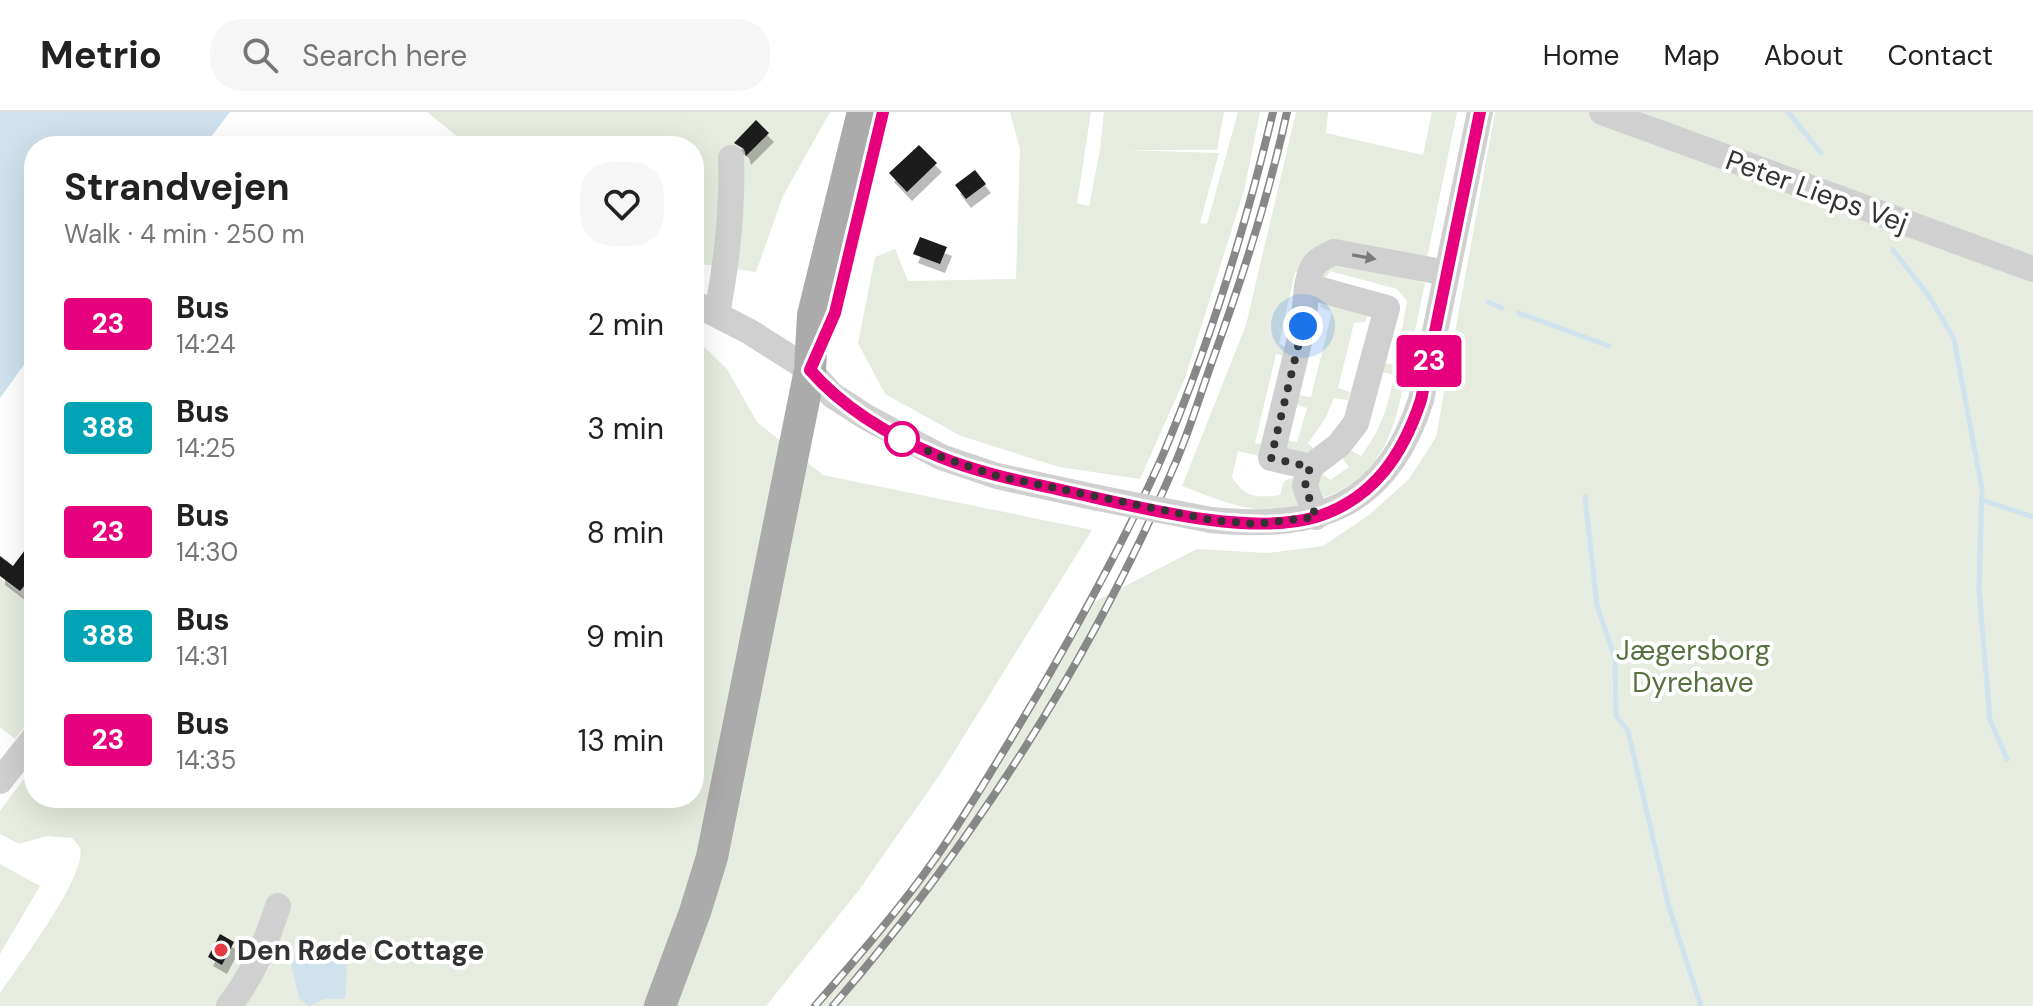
<!DOCTYPE html>
<html lang="en">
<head>
<meta charset="utf-8">
<style>
	body { margin:0; font-family:"DM Sans",sans-serif; background:#f6f6f6; color:#222; height:100vh; display:flex; flex-direction:column; font-size:30px; white-space:nowrap }
	* { box-sizing:border-box; margin:0 }
	p { font-size:26px; color:#767676 }
	.icon { flex:none; width:44px; height:44px; fill:none; stroke:currentColor; stroke-width:2; stroke-linecap:round; stroke-linejoin:round }
	.map { position:relative; flex:1; overflow:hidden }
	.panel { position:absolute; left:24px; top:24px; width:680px; height:672px; display:flex; flex-direction:column; background:#fff; border-radius:32px; box-shadow:0 8px 32px #0002 }
	.panel>* { flex:none }
	.badge { padding:0 16px; border-radius:6px; font-size:28px; line-height:52px }
	.you { position:absolute; width:40px; height:40px; margin:-20px; border:6px solid #fff; border-radius:50%; background:#1a73e8; box-shadow:0 0 0 12px #1a73e833 }
	.map>.badge { position:absolute; translate:-50% -50%; box-shadow:0 0 0 4px #fff }
	.round { display:grid; place-items:center; flex:none; width:84px; height:84px; border-radius:32px; background:#f6f6f6 }
	.headline { display:flex; align-items:center; justify-content:space-between; height:136px; padding:0 40px }
	h1 { font-size:38px; font-weight:700; line-height:60px }
	ul { padding:0; list-style:none }
	li { display:flex; align-items:center; gap:24px; height:104px; padding:0 40px }
	li div { flex:1 }
	li b { display:block; font-size:30px }
	li em { font-style:normal }
	li .badge { min-width:88px; font-weight:700; text-align:center }
	header { display:flex; align-items:center; gap:48px; box-sizing:border-box; height:112px; padding:0 40px; background:#fff; border-bottom:2px solid #e0e0e0 }
	header strong { font-size:38px }
	nav { display:flex; gap:44px; margin-inline-start:auto; font-size:28px }
	.search { width:560px; height:72px; background:#f6f6f6; display:flex; align-items:center; gap:20px; box-sizing:border-box; padding:0 28px; border-radius:32px; color:#767676; font-size:30px }
	.map>svg:first-child { display:block }
</style>
</head>
<body>
<header>
<strong>Metrio</strong>
<div class="search"><svg class="icon" aria-label="search" viewBox="0 0 24 24"><circle cx="10" cy="10" r="6"/><path d="M15 15l6 6"/></svg>Search here</div>
<nav><a>Home</a><a>Map</a><a>About</a><a>Contact</a></nav>
</header>
<div class="map">
<svg width="2033" height="894" viewBox="0 0 2033 894">
	<defs>
		<filter id="shadow"><feDropShadow dx="5" dy="9" stdDeviation="0" flood-color="#0004"/></filter>
	</defs>
	<rect width="100%" height="100%" fill="#fff"/>
	<path fill="#e6ecdf" d="M427 0H830L783 84 756 160 694 151V34H459V26Z
		M1010 0H1091L1077 91 1089 94 1100 38 1104 0H1224L1217 38H1123L1219 41 1200 111 1207 112 1238 0H1260L1244 79 1185 266 1140 367 1059 355 961 324 885 282 858 231 875 145 895 137 908 169 1016 167 1020 37Z
		M1296 0H1328L1326 21 1423 43 1432 0H1457L1426 151 1330 135 1303 162 1295 160 1279 232 1289 236 1286 244 1276 242 1255 331 1265 333 1263 345 1238 339 1232 365C1245 386 1257 386 1280 383L1284 369 1298 364 1305 391C1263 409 1222 389 1182 374L1246 213Z
		M1495 0H2033V894H815L864 838 937 744 1018 616 1090 492 1197 437 1267 441 1323 434 1369 403 1409 367 1436 325Z
		M1333 148 1425 171C1419 200 1413 228 1407 256 1395 317 1385 365 1320 387L1314 363 1320 360 1330 368 1349 355 1343 347 1350 338 1361 344C1381 317 1388 296 1394 263L1382 260 1385 251 1396 253 1407 189 1397 177 1330 159 1324 170 1317 164Z
		M1322 190 1368 203 1365 210 1354 211 1338 276 1350 280 1348 288 1334 286 1325 307 1308 331 1315 338 1307 343 1282 339 1284 328 1297 330 1307 296 1296 292 1299 283 1311 285 1332 200 1320 195Z
		M694 225 727 257 757 310 823 363 1092 418 941 661 859 778 766 894H0V881C17 856 88 762 80 736 78 732 75 729 72 726L47 724 19 732 0 722V699L34 653V686H694Z
		M0 466 34 493V603L15 627 0 615Z
		M0 752 40 774 0 842Z"/>
	<path fill="#cfe2ee" d="M0 0H230L204 34H34V239L0 286Z
		M301 837H329L347 843 346 884 343 887H324L309 894 299 886 291 852Z"/>
	<g fill="none" stroke-linecap="round" stroke-linejoin="round">
		<path stroke="#cfe2ee" stroke-width="5" d="M1788 0 1821 41
			M1893 138 1929 184 1954 227 1982 377 1979 477 1990 608 2007 647
			M1488 190 1502 196
			M1519 201 1609 234
			M1585 385 1597 494 1615 546 1616 604 1628 619 1669 795 1701 894
			M1982 388 2033 405"/>
	</g>
	<path fill="#1a1a1a" filter="url(#shadow)" d="M756 8 769 21 746 44 744 37 734 31Z
		M919 33 937 51 907 80 889 61Z
		M975 58 986 72 966 87 955 73Z
		M920 125 947 135 940 152 913 142Z
		M34 426V462L20 479 0 464V444L13 454Z
		M220 822 234 830 222 853 208 845Z"/>
	<g fill="none" stroke-linecap="round" stroke-linejoin="round">
		<path stroke="#d0d0d0" stroke-width="26" d="M1602 0 2033 157
			M1307 174C1312 152 1313 150 1334 140L1447 161
			M694 191 750 220 810 258 832 283 866 305 941 345 997 364 1098 386
			M717 202C727 149 733 100 731 46
			M1310 355 1271 346 1303 214 1307 174 1387 196 1356 311 1339 333 1310 355 1305 374 1316 405
			M1211 408C1317 418 1386 397 1421 288L1480 0
			M0 669 34 626
			M229 894C253 863 266 831 278 794"/>
		<path stroke="#ababab" stroke-width="32" d="M660 894 695 800 712 745 810 258 813 203 863 0"/>
		<g stroke="#888" stroke-width="8">
			<path id="rail" d="M815 894C857 846 900 797 937 744 973 692 1006 635 1039 580 1083 504 1126 426 1162 345 1209 234 1245 117 1273 0
				M833 894C972 733 1091 548 1175 352 1190 317 1201 280 1214 244 1243 164 1269 83 1287 0"/>
		</g>
		<use href="#rail" stroke="#fff" stroke-width="5" stroke-dasharray="15" stroke-linecap="butt"/>
		<path stroke="#d0d0d0" stroke-width="26" d="M1098 386 1211 408"/>
	</g>
	<defs><path id="oneway-solid" d="M-6-.8H1V-3.2L6.5 0L1 3.2V.8H-6Z" transform="scale(2)"/></defs>
	<use fill="#7a7a7a" href="#oneway-solid" transform="translate(1364 145) rotate(10)"/>
	<g fill="none" stroke-linecap="round" stroke-linejoin="round">
		<g stroke="#fff" stroke-width="18">
			<path id="line" d="M883 0 835 201 810 258C844 297 892 325 940 345 982 362 1026 370 1070 380 1138 395 1249 425 1316 405 1374 387 1403 342 1421 288L1480 0"/>
		</g>
		<use href="#line" stroke="#e6007e" stroke-width="12"/>
		<path stroke="#333" stroke-width="8" stroke-dasharray="0 14.4" d="M902 327 941 345 997 364 1211 408 1255 412 1316 405 1305 374 1310 355 1271 346 1303 214"/>
	</g>
	<circle fill="#fff" stroke="#e6007e" stroke-width="4" cx="902" cy="327" r="16"/>
	<circle fill="#e63946" stroke="#fff" stroke-width="3" cx="221" cy="838" r="8"/>
	<g text-anchor="middle" stroke-width="8" stroke-linejoin="round" paint-order="stroke">
		<g font-size="28" fill="#333" stroke="#fff">
			<text transform="translate(1817 79) rotate(20)" y="10">Peter Lieps Vej</text>
		</g>
		<g font-size="28" fill="#56703f" stroke="#fff">
			<text x="1693" y="548">Jægersborg<tspan x="1693" dy="32">Dyrehave</tspan></text>
		</g>
		<g font-size="28" font-weight="bold" fill="#333" stroke="#fff" text-anchor="start">
			<text x="237" y="848">Den Røde Cottage</text>
		</g>
	</g>
</svg>
<div class="you" style="left:1303px;top:214px"></div>
<b class="badge" style="left:1429px;top:249px;background:#e6007e;color:#fff">23</b>
<section class="panel">
<div class="headline"><div><h1>Strandvejen</h1><p>Walk · 4 min · 250 m</p></div><a class="round"><svg class="icon" aria-label="heart" viewBox="0 0 24 24"><path d="M12 20l-8-8c-3-5 5-10 8-4 3-6 11-1 8 4z"/></svg></a></div>
<ul>
<li><span class="badge" style="background:#e6007e;color:#fff">23</span><div><b>Bus</b><p>14:24</p></div><em>2 min</em></li>
<li><span class="badge" style="background:#00a3b4;color:#fff">388</span><div><b>Bus</b><p>14:25</p></div><em>3 min</em></li>
<li><span class="badge" style="background:#e6007e;color:#fff">23</span><div><b>Bus</b><p>14:30</p></div><em>8 min</em></li>
<li><span class="badge" style="background:#00a3b4;color:#fff">388</span><div><b>Bus</b><p>14:31</p></div><em>9 min</em></li>
<li><span class="badge" style="background:#e6007e;color:#fff">23</span><div><b>Bus</b><p>14:35</p></div><em>13 min</em></li>
</ul>
</section>
</div>
</body>
</html>
